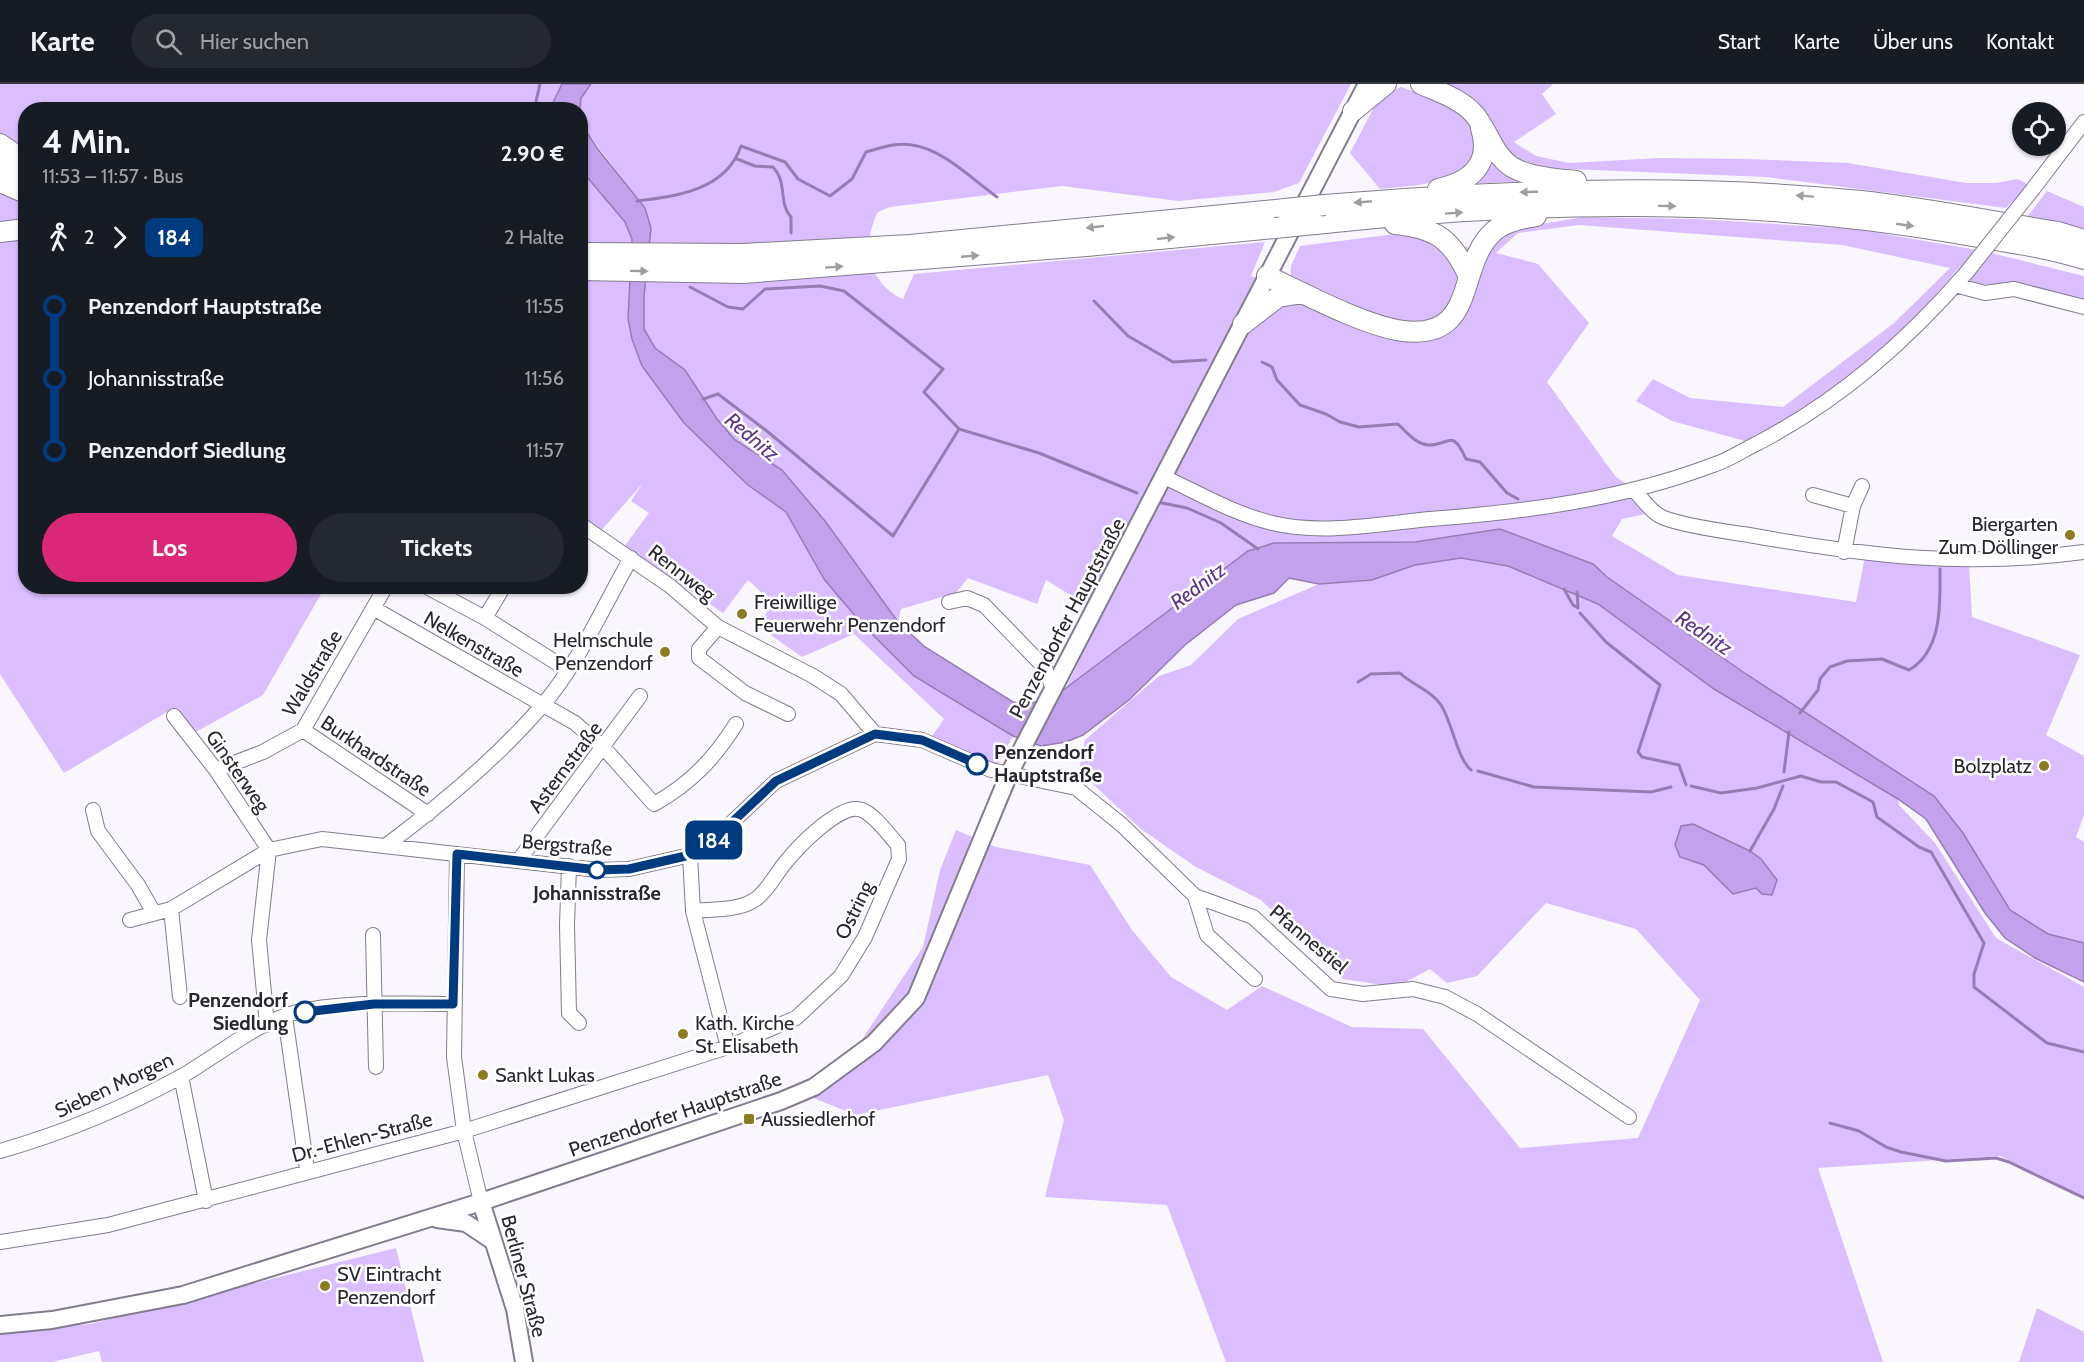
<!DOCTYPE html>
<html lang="de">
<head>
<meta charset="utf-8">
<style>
	body { margin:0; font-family:Cabin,sans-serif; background:#242831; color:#f1f3f6; height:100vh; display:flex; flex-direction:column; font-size:22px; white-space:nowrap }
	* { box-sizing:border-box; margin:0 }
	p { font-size:20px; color:#9ea1a6 }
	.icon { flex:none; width:33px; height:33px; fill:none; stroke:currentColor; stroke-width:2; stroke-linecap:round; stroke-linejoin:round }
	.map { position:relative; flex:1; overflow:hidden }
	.panel { position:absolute; left:18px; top:18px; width:570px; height:492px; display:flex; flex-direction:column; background:#171b24; border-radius:24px; box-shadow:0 2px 4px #0004 }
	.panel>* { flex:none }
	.badge { padding:0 12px; border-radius:9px; font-size:21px; line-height:39px }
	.buttons { position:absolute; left:2012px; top:18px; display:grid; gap:12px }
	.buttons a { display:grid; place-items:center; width:54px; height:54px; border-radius:50%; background:#171b24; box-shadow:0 2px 4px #0004; font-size:30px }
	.map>.badge { position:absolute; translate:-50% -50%; box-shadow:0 0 0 3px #fff }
	.legs { display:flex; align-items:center; gap:9px; height:66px; padding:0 24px; font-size:20px }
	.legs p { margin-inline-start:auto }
	.overview { display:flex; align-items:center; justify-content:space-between; height:102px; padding:0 24px }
	h1 { font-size:33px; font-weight:700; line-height:45px }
	.button { display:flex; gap:12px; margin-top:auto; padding:12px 24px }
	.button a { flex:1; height:69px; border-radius:36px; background:#db2777; color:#fff; font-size:24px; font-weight:700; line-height:69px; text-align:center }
	.button a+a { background:#242831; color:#f1f3f6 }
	ul { padding:0 24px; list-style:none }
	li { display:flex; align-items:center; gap:21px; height:72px; font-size:22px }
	li i { display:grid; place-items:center; width:9px; height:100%; margin:0 8px; background:currentColor }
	li i::after { content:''; width:15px; height:15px; margin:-8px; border:4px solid; border-radius:50%; background:#171b24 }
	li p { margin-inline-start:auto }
	li:first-child i { background:linear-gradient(#0000 50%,currentColor 0) }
	li:last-child i { background:linear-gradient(currentColor 50%,#0000 0) }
	header { display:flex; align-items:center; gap:36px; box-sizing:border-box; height:84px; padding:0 30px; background:#171b24; border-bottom:2px solid #363941 }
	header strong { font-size:28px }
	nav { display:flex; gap:33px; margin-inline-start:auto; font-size:21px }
	.search { width:420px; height:54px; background:#242831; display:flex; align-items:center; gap:15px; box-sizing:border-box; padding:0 21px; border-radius:33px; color:#9ea1a6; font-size:22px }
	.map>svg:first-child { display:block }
</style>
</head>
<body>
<header>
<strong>Karte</strong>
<div class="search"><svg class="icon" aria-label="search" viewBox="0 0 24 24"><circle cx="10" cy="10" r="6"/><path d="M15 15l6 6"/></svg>Hier suchen</div>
<nav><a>Start</a><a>Karte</a><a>Über uns</a><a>Kontakt</a></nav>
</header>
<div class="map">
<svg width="2084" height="1278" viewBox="0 0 2084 1278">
	<rect width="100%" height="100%" fill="#f9f6fe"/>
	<path fill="#dbbeff" d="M0 0H562L550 26H26V502L325 503 263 611 194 649 172 625 64 689 0 590Z
		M591 0H1351L1299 99 1274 108 1178 117 1062 102 890 123 878 128C861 161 868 199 903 215L914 190 1265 158 1251 192 1290 208 1291 182 1300 162 1395 150 1488 167 1507 146 1583 133 1694 135 1855 145 1983 167 2084 192V216L2027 201 1973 200 1958 185C1911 240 1859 291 1798 329 1781 340 1762 348 1745 357L1672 337 1636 317 1653 295 1690 314 1783 323 1894 239 1950 184 1842 161 1579 141 1518 149 1496 169 1538 180 1589 239 1547 298 1616 393 1665 426 1622 435 1612 452 1678 491 1856 518 1865 473 1969 481 1972 533 2080 571 2046 651 2084 672V731L2076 753 2084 758V859L2048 850 2010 826 1963 749 1934 712 1746 590 1607 493 1593 480 1500 445 1415 458 1274 459 1260 462 1066 604 1101 530 1046 496 1037 520 968 494 956 509 901 525 898 538 825 437 782 386 735 356 717 335 685 286 655 264 644 246 645 124 586 47 581 30V14Z
		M1421 0H1553L1542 10 1556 30 1514 58 1536 72 1569 79 1660 74 1745 75 1848 79 1966 99H1996L2018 95 2029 101 2006 124 1766 93 1544 84 1533 97 1467 100 1457 92 1419 101 1380 105 1350 69 1380 12 1401 3 1430 13Z
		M580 86 625 138 632 155 628 235 632 255 642 282 684 339 749 401 786 428 824 495 861 539 914 592 1013 652 997 682 932 652 944 635 854 550 802 573 759 543 772 518 748 496 723 529 624 463 649 429 631 417 643 399 599 449 581 435Z
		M2047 107 2084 123V147L2027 133Z
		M1461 474 1508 482 1598 520 1714 605 1898 715 1899 721 1935 759 1996 854 2084 903V1113L2000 1072 1818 1084 1883 1278H1226L1167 1121 1045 1113 1064 1036 1048 991 856 1031 806 1011 848 982 861 957 923 863 940 786 956 746 996 763 1090 781 1132 846 1171 893 1227 926 1262 902 1352 943 1423 945 1520 1064 1638 1054 1700 916 1636 845 1546 819 1477 892 1447 899 1430 885 1396 903 1343 895 1261 816 1196 783 1141 745 1079 687 1085 656 1159 592 1191 581 1238 535 1319 500 1372 496 1415 481Z
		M396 1164 424 1278H102L99 1267 52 1278H0V1248L90 1240Z
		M2037 1224 2084 1248V1278H2019Z"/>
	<path fill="#c3a2ed" stroke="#957db4" stroke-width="1.5" d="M562 0H591L581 14 580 25H550Z
		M580 30 586 47 597 64 645 124 651 144 644 212V245L655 264 685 286 717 335 735 356 782 386 825 437 898 538 925 563 1013 618C1034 623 1049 614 1066 604L1248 467 1274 459 1415 458 1500 445 1593 480 1607 493 1746 590 1934 712 1963 749 2010 826 2048 850 2084 859V898L2035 874 2005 854 1985 829 1926 735 1898 715 1714 605 1598 520 1508 482 1461 474 1415 481 1372 496 1319 500 1289 494 1274 509 1236 521 1185 561 1129 616 1083 651 1066 658 1041 662 1013 652 914 592 861 539 824 495 786 428 748 401 684 339 642 282 632 255 628 235 632 155 625 138 581 86Z
		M1693 740 1750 767 1761 775 1777 796 1772 811 1762 810 1756 804 1733 810 1704 781 1680 773 1675 761 1681 742Z"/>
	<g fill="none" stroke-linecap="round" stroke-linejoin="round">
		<path stroke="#957db4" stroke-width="3" d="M534 26 540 0
			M737 75 755 82 773 83C788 99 778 119 791 133V149
			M637 117C678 112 726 106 741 62L785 78 798 95 830 112 852 95 866 68C881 64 896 58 912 61 943 65 973 96 997 113
			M580 141 585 148
			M690 203 728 223 743 225 765 205 820 202 844 207 943 285 924 308 959 345 1039 369 1137 409
			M1094 217 1128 252 1173 278 1206 276
			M1262 278 1272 283 1277 296 1300 321 1326 330 1340 338 1359 343 1398 340C1406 348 1417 361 1429 361 1450 361 1452 344 1466 375L1480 378 1507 409 1518 415
			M703 315 718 310 768 348 893 452 959 345
			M1157 418 1187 424 1221 439 1258 465
			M1564 505 1573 521 1578 524
			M1577 508 1578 524
			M1580 529 1606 558 1660 601 1638 668 1642 673 1679 681 1686 701
			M1358 598 1371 590 1400 589C1412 601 1431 606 1441 621 1452 638 1457 674 1471 686
			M1800 629 1818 606 1820 595 1830 583 1847 577 1882 575 1909 586C1943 566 1940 519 1940 485
			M1478 687 1534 703 1651 708 1671 703
			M1784 688 1789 648
			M1691 702 1721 709 1757 704 1801 692 1821 698H1836L1873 718 1877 733 1919 763 1931 768 1984 859 1974 890V903L2047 959 2084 968
			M1750 767 1774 725 1783 702
			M1830 1039 1859 1047 1886 1063 1901 1068 1946 1077 1996 1074 2009 1078 2084 1114"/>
		<g stroke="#837c8e" stroke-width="16">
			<path id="minor" d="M2033 105 2084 38
				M1955 201 1985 209 2014 205 2084 223
				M1164 393C1199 409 1234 430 1272 439 1323 451 1379 440 1430 435 1526 428 1623 415 1713 381 1729 376 1743 366 1758 359 1840 316 1906 258 1967 188
				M1634 406C1642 414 1650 427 1660 432 1676 441 1729 448 1749 451 1867 472 1964 484 2084 468
				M1813 411 1853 422 1844 468
				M1853 422 1862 402
				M580 440 670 502 718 543 813 592 841 610 875 650
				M425 502 485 534 568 586
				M949 518 967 514 984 521 1045 584 1053 605
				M373 524 575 639 604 664 654 720C690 700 714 675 736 640
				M485 534 504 502
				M718 543 699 565V574L745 609 788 630
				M174 632 216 686 269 766
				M303 646 428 730
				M216 686 263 668 303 646 386 502
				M93 726 98 747 138 801 154 829
				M388 760C443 719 496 675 541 623 579 579 603 523 631 474
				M457 770 454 973 464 1047 481 1118
				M690 771 693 827 728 963
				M519 776 640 612
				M569 782 567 841 569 929 579 939
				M1195 812 1207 851 1255 895
				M171 825 180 913
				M130 836 171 825 269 766 322 755 598 786 629 785 690 771 711 758 776 697 875 650 922 656 991 686 1076 704 1122 741 1195 812 1253 833 1331 905 1363 910 1413 905 1445 913 1477 930 1629 1033
				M373 851 376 983
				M285 932 307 1086
				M267 941 259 856 269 766
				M181 992 206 1117
				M0 1067C63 1049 124 1024 182 992 213 974 251 944 284 932 328 916 406 920 453 920
				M0 1158 108 1141 464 1047 728 963 796 934 841 892 865 853 899 775 898 761C888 750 875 731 862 726 841 717 797 764 785 779 775 791 769 805 756 815 739 827 713 825 693 827"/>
		</g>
		<g stroke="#837c8e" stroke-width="20">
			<path id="major" d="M481 1118 515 1225 524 1278
				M437 1135 466 1139 493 1157
				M0 1241 52 1236 183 1211 481 1118 781 1017 814 1003 874 959 916 914 1009 690 1367 0"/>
		</g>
		<g stroke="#837c8e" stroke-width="22">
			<path id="highway" d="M1421 0C1439 8 1461 15 1474 30 1488 46 1493 71 1512 83 1529 93 1556 95 1576 97
				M1353 27 1386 0
				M0 60 26 78
				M0 81 26 92
				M0 98 26 109
				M1438 105C1471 98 1492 80 1481 44
				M1325 121C1504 106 1682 99 1861 117 1927 124 1993 138 2058 148L2084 156
				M1315 140C1528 117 1744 112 1955 149 1999 157 2042 162 2084 175
				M1395 140C1436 144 1452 155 1469 193
				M0 148 26 145
				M580 169 743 170 910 161 1285 125
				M580 186 744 189 1087 162 1275 144
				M1267 192C1303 209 1365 242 1403 247 1479 256 1455 182 1494 147 1504 138 1522 134 1536 132
				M1243 240 1278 213 1303 209"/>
		</g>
		<use href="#minor" stroke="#fff" stroke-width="14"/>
		<use href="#major" stroke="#fff" stroke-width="16"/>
		<use href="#highway" stroke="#fff" stroke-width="20"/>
		<g stroke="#837c8e" stroke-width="16" stroke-linecap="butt">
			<path id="minor-bridge" d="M1967 188 2033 105"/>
		</g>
		<g stroke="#837c8e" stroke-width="22" stroke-linecap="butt">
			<path id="highway-bridge" d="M1285 125 1325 121
				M1275 144 1315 140"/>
		</g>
		<use href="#minor-bridge" stroke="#fff" stroke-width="14"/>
		<use href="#highway-bridge" stroke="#fff" stroke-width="20"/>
	</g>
	<defs><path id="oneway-solid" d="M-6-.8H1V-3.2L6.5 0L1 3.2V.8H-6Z" transform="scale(1.5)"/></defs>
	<g fill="#9f9da1">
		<use href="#oneway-solid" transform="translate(1529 108) rotate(178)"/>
		<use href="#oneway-solid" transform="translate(1805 112) rotate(-176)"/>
		<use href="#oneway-solid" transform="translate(1363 118) rotate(175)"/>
		<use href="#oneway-solid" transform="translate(1667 122) rotate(1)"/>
		<use href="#oneway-solid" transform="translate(1454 129) rotate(-4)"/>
		<use href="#oneway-solid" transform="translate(1905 141) rotate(8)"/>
		<use href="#oneway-solid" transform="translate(1095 143) rotate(174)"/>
		<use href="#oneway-solid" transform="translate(1166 154) rotate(-6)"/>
		<use href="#oneway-solid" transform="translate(970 172) rotate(-5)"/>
		<use href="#oneway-solid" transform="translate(834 183) rotate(-4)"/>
		<use href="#oneway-solid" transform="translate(639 187) rotate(1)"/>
	</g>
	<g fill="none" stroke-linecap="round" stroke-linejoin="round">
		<g stroke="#fff" stroke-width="14">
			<path id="line-1" d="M305 928 374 920H453L457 770 598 786 629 785 690 771 711 758 776 697 875 650 922 656 977 680"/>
		</g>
		<use href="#line-1" stroke="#003b80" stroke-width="9"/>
	</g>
	<g fill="#8b7b21" stroke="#fff" stroke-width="2">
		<circle cx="2070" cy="451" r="6"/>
		<circle cx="742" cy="530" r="6"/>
		<circle cx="665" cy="568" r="6"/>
		<circle cx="2044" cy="682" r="6"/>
		<circle cx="683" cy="950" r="6"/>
		<circle cx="483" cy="991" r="6"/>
		<rect x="743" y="1029" width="12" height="12" rx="3"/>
		<circle cx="325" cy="1202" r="6"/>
	</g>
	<g fill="#fff" stroke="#003b80" stroke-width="3">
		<circle cx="977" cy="680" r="10"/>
		<circle cx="597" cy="786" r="8"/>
		<circle cx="305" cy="928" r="10"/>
	</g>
	<g text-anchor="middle" stroke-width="5" stroke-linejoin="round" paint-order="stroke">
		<g font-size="20" fill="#29262e" stroke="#fff" text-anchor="start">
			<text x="2058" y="447" text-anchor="end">Biergarten<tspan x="2058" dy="23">Zum Döllinger</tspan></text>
			<text x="754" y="525">Freiwillige<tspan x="754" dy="23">Feuerwehr Penzendorf</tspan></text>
			<text x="653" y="563" text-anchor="end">Helmschule<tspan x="653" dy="23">Penzendorf</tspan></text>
			<text x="2032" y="689" text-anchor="end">Bolzplatz</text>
			<text x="695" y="946">Kath. Kirche<tspan x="695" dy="23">St. Elisabeth</tspan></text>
			<text x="495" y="998">Sankt Lukas</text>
			<text x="761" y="1042">Aussiedlerhof</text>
			<text x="337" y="1197">SV Eintracht<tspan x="337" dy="23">Penzendorf</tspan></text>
		</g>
		<g font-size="20" fill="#29262e" stroke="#fff">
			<text transform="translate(682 489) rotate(38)" y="7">Rennweg</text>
			<text transform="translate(1067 534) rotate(-62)" y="7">Penzendorfer Hauptstraße</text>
			<text transform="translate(474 560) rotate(30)" y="7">Nelkenstraße</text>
			<text transform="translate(312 589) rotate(-59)" y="7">Waldstraße</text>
			<text transform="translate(376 672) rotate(34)" y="7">Burkhardstraße</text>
			<text transform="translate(565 683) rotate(-53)" y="7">Asternstraße</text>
			<text transform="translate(238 687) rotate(55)" y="7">Ginsterweg</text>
			<text transform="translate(567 761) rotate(5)" y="7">Bergstraße</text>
			<text transform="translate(854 826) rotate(-64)" y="7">Ostring</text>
			<text transform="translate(1309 855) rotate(40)" y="7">Pfannestiel</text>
			<text transform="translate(114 1001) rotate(-25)" y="7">Sieben Morgen</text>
			<text transform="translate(675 1030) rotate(-19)" y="7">Penzendorfer Hauptstraße</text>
			<text transform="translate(362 1053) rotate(-15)" y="7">Dr.-Ehlen-Straße</text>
			<text transform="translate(524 1192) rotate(75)" y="7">Berliner Straße</text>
		</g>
		<g font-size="20" font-weight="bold" fill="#29262e" stroke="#fff" text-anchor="start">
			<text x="994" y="675">Penzendorf<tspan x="994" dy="23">Hauptstraße</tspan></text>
			<text x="597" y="816" text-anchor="middle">Johannisstraße</text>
			<text x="288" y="923" text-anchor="end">Penzendorf<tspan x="288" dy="23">Siedlung</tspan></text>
		</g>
		<g font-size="21" font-style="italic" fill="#5f338a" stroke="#fff">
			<text transform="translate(752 353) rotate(40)" y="7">Rednitz</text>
			<text transform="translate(1198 502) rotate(-37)" y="7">Rednitz</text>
			<text transform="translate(1704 549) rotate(34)" y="7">Rednitz</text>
		</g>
	</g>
</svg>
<div class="buttons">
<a><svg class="icon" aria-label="locate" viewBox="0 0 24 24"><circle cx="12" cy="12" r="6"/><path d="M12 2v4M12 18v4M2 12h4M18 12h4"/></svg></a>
</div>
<b class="badge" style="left:714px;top:756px;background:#003b80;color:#fff">184</b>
<section class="panel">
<div class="overview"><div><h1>4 Min.</h1><p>11:53 – 11:57 · Bus</p></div><b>2.90 €</b></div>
<div class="legs"><svg class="icon" aria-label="walk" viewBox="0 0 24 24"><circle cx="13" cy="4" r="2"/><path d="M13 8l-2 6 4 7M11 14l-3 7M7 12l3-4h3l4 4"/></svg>2<svg class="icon" aria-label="forward" viewBox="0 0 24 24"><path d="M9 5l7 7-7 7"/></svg><b class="badge" style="background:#003b80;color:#fff">184</b><p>2 Halte</p></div>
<ul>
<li><i style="color:#003b80"></i><b>Penzendorf Hauptstraße</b><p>11:55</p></li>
<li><i style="color:#003b80"></i><span>Johannisstraße</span><p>11:56</p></li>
<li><i style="color:#003b80"></i><b>Penzendorf Siedlung</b><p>11:57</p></li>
</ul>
<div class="button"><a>Los</a><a>Tickets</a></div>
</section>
</div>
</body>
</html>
